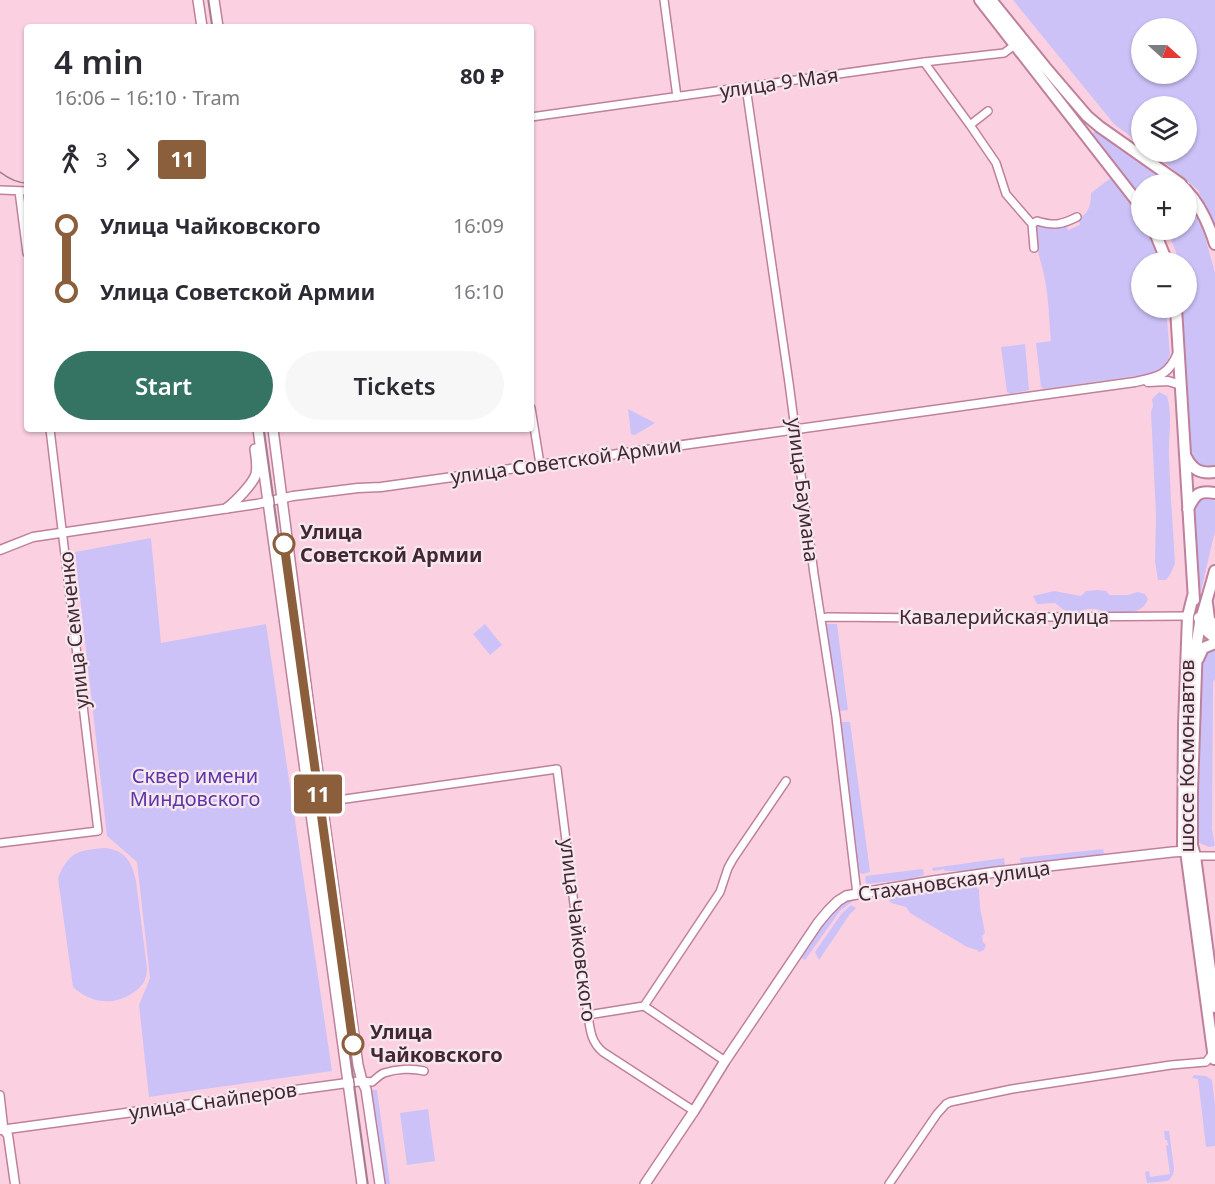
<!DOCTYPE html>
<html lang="en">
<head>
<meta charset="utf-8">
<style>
	body { margin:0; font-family:"Noto Sans",sans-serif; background:#f7f7f7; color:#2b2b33; height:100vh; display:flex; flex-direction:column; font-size:22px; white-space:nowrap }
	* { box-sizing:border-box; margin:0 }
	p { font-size:20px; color:#7c7c81 }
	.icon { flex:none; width:33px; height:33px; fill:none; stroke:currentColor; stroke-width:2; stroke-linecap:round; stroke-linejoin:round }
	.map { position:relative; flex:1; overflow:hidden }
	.sheet { position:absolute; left:24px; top:24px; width:510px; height:408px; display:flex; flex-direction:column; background:#fff; border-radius:6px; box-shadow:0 2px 4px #0004 }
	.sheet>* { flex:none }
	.badge { padding:0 12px; border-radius:4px; font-size:21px; line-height:39px }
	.needle { width:39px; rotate:111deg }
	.buttons { position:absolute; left:1131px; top:18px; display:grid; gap:12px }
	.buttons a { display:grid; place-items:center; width:66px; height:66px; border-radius:50%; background:#fff; box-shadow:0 2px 4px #0004; font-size:30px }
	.map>.badge { position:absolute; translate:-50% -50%; box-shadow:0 0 0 3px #fff }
	.legs { display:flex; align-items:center; gap:9px; height:66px; padding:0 30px; font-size:20px }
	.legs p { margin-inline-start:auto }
	.summary { display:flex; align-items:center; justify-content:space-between; height:102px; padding:0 30px }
	h1 { font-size:33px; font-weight:600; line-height:45px }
	.button { display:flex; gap:12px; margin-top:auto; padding:12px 30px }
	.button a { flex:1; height:69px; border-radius:36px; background:#357463; color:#fff; font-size:24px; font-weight:600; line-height:69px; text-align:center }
	.button a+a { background:#f7f7f7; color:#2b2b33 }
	ul { padding:0 30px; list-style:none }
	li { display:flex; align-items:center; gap:21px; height:66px; font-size:22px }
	li i { display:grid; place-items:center; width:9px; height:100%; margin:0 8px; background:currentColor }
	li i::after { content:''; width:15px; height:15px; margin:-8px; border:4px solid; border-radius:50%; background:#fff }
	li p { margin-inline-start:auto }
	li:first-child i { background:linear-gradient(#0000 50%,currentColor 0) }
	li:last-child i { background:linear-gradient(currentColor 50%,#0000 0) }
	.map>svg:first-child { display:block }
</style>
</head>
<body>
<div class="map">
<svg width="1215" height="1184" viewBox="0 0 1215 1184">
	<rect width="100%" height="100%" fill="#fbd1e2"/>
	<path fill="#ccc2f8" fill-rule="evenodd" d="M1013 0H1215V225L1213 226 1198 190 1152 152H1186V106H1142L1141 144 1114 124ZM1142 28H1186V74H1142Z
		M1095 129 1166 178C1158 181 1150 184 1142 184L1141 190 1138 195 1093 134Z
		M1112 177 1139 218 1141 221 1142 230H1146L1156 250 1159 262H1142V308H1166L1170 355 1165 365 1157 373 1044 389 1041 387 1036 343 1051 341C1049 321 1049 300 1045 280 1042 263 1033 242 1036 225L1052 227 1066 225 1068 230 1080 225 1079 219C1089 212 1091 205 1091 193Z
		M1187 197 1190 200 1204 233 1215 273V466C1206 469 1200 466 1191 462L1182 308H1186V262H1178L1176 252 1167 230H1186Z
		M1025 344 1029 390 1010 394 1007 392 1001 347Z
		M1159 392 1167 396C1173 416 1168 436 1169 456 1170 491 1173 527 1175 563L1171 573 1166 580H1158L1155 561 1156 515 1151 412 1153 406 1152 399Z
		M628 409 655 423 635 435 631 434Z
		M1206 497 1215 501V531L1201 591H1198L1192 504 1194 500Z
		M151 538 161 643 266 624 332 1071 149 1097 139 1005 150 978 137 862 107 836 75 552Z
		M1098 590 1107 591 1109 595H1128L1138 592 1145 594 1148 599C1142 616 1120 614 1105 612 1102 611 1099 610 1096 609 1076 607 1077 622 1055 603L1037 604 1033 596 1054 591 1081 596 1086 591Z
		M485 624 502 645 490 655 473 634Z
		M826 624H837L848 710 840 711 837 708Z
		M1215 648V679L1213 682 1212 829 1215 846 1209 847 1197 842 1196 806 1199 794 1202 654Z
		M841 722H850L870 872 862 874 858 871 839 725Z
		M106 848C126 851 132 862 136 881L147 968C147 979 143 986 134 992 114 1007 90 1003 73 987L58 878C69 851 79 850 106 848Z
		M1103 849 1104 853 1099 857 1023 866 1021 864 1020 858Z
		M1004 858 1005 865 1003 867 972 871H945L944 869 933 871 932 868Z
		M923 869 924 875 910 879 866 884 865 876Z
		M976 886 979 890 980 907 985 933 982 936 983 942 986 945 984 950 979 952 977 950 967 947 910 913 906 907 891 903 888 898Z
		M848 901H853L840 911 805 960 799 956C814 936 826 913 848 901Z
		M851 905 856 908 850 914 819 960 815 952 842 913Z
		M1194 1075 1206 1076 1212 1080 1215 1105V1146L1206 1147 1198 1079 1192 1078Z
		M371 1090H377L390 1184H384Z
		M428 1109 435 1161 407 1165 400 1113Z
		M1164 1131H1169L1174 1168C1174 1173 1172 1179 1167 1181L1147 1183 1145 1172 1149 1171 1150 1177 1170 1174 1166 1146 1168 1145 1167 1140H1165Z"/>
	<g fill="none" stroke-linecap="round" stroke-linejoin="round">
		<g stroke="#bf809b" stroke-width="10">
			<path id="minor" d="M664 0 677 97
				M924 62 970 125 996 163 1006 194 1032 224 1034 248
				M746 87 789 383 814 574 836 717 857 894
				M531 117 924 62 1004 53 1016 44
				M970 125 988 111
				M0 190 27 191
				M19 191 27 253
				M1032 224 1037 221C1054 226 1061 225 1077 217
				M531 408 540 464
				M821 618 828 617 927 618 1188 616
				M310 804 557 769 588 1015C590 1030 591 1042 603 1052L694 1111
				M0 843 98 831 50 429
				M1195 856H1215
				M644 1006 725 1061
				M588 1015 644 1006 720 892 728 868 733 859 786 781
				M362 1081 372 1082C376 1079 379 1075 384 1073 396 1069 412 1068 424 1071
				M0 1095 4 1130
				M889 1184 937 1114 946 1104 950 1102 1012 1089 1171 1065 1206 1062 1213 1053"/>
		</g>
		<g stroke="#bf809b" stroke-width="11">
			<path id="tertiary" d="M1148 382 1168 381 1181 385
				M0 550 33 537 257 504 293 496 358 488 381 487 1135 382C1158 377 1168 376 1178 353
				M0 1130 362 1081
				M4 1130 8 1135 15 1184"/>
		</g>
		<g stroke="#bf809b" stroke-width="12">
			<path id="secondary" d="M198 0 202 27
				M214 0 218 27
				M258 429 362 1184
				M273 429 310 715 358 1065 362 1081 366 1089 380 1184
				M227 508C235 502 253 484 256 474 258 466 256 457 255 449
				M645 1184 694 1111 725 1061 818 923 828 911 838 901 846 896 857 894 933 881 996 872 1172 852 1186 851 1191 854"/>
		</g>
		<g stroke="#bf809b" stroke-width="14">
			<path id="primary" d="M980 0 1142 208
				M991 0 1045 67 1087 116 1100 127 1181 184
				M1186 190C1201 205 1209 225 1215 244
				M1154 230 1167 262
				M1176 308 1194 600
				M1186 457C1193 470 1200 474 1215 472
				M1188 509C1195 494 1199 490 1215 493
				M1215 571 1200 623 1197 642 1192 791V845L1195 856 1215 1007
				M1193 596 1188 616 1184 725 1183 845 1186 851 1214 1059
				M1207 603 1209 619 1215 628
				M1199 618C1201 627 1208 633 1215 638
				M1198 659 1203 648 1215 643"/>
		</g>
		<use href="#minor" stroke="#fff" stroke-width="7"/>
		<use href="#tertiary" stroke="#fff" stroke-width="8"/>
		<use href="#secondary" stroke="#fff" stroke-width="9"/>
		<use href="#primary" stroke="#fff" stroke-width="10"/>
		<path stroke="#9f7d8b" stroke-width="1.5" d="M208 0 212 27
			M0 172C8 178 16 183 27 183
			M264 429 368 1184"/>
	</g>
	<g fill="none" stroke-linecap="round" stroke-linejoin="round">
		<g stroke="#fff" stroke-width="14">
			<path id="line-1" d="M284 544 353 1044"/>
		</g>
		<use href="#line-1" stroke="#8b5e3c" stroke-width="9"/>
	</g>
	<g fill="#fff" stroke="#8b5e3c" stroke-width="3">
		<circle cx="284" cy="544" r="10"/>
		<circle cx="353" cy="1044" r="10"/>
	</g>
	<g text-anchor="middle" stroke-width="4.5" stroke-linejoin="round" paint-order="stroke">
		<g font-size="20" fill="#412732" stroke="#f6e7ed">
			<text transform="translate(779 83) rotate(-8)" y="7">улица 9 Мая</text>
			<text transform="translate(566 461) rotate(-8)" y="7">улица Советской Армии</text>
			<text transform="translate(803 490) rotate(83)" y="7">улица Баумана</text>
			<text x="1004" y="624">Кавалерийская улица</text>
			<text transform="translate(74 630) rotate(-96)" y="7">улица Семченко</text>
			<text transform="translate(1187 756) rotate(-90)" y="7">шоссе Космонавтов</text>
			<text transform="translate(954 881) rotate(-8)" y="7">Стахановская улица</text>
			<text transform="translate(578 930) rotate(83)" y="7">улица Чайковского</text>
			<text transform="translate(213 1101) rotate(-8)" y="7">улица Снайперов</text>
		</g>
		<g font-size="20" font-weight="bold" fill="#412732" stroke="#f6e7ed" text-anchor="start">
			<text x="300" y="539">Улица<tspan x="300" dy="23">Советской Армии</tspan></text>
			<text x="370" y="1039">Улица<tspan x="370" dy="23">Чайковского</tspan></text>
		</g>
		<g font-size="20" fill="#5c36ab" stroke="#f6e7ed">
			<text x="195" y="783">Сквер имени<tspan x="195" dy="23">Миндовского</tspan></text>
		</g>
	</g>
</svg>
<div class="buttons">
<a><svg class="needle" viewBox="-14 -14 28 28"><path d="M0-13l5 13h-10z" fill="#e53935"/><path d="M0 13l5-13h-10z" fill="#7c7c81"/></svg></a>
<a><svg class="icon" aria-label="layers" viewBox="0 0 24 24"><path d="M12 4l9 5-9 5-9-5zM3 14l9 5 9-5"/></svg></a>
<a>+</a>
<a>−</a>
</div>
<b class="badge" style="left:318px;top:794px;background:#8b5e3c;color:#fff">11</b>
<section class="sheet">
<div class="summary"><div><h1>4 min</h1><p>16:06 – 16:10 · Tram</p></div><b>80 ₽</b></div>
<div class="legs"><svg class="icon" aria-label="walk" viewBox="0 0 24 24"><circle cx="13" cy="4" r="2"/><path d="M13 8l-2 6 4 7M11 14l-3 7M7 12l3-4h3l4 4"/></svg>3<svg class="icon" aria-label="forward" viewBox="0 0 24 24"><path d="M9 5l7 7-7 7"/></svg><b class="badge" style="background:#8b5e3c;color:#fff">11</b></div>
<ul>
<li><i style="color:#8b5e3c"></i><b>Улица Чайковского</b><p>16:09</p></li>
<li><i style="color:#8b5e3c"></i><b>Улица Советской Армии</b><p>16:10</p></li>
</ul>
<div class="button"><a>Start</a><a>Tickets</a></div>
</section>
</div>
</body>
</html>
